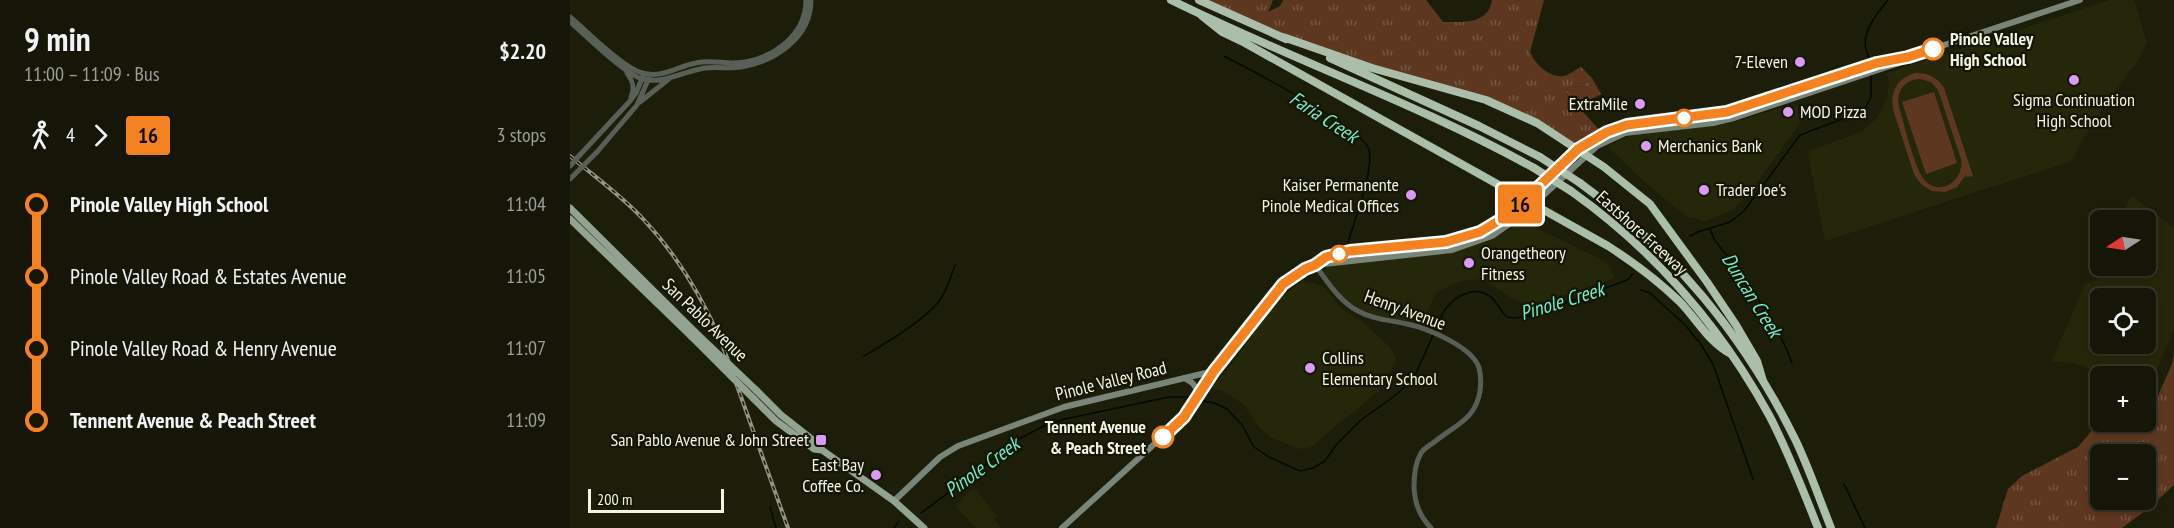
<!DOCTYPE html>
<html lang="en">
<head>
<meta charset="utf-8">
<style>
	body { margin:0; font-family:"PT Sans Narrow",sans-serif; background:#232316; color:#f1f3f6; height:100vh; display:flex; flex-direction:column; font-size:22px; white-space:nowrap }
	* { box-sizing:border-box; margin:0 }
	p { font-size:20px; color:#9e9f9c }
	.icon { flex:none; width:33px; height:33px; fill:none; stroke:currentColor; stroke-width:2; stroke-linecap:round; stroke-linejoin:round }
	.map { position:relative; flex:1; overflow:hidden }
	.sheet { display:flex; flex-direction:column; background:#161608; width:570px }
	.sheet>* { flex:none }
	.badge { padding:0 12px; border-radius:4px; font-size:21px; line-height:39px }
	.needle { width:39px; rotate:258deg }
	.tools { position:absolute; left:1520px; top:210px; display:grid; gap:12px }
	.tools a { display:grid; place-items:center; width:66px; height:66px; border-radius:9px; background:#161608; box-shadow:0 3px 9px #0003,0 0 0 2px #353529; font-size:30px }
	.scale { position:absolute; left:18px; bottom:15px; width:136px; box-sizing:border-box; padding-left:6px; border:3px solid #f2f4e6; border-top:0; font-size:16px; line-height:21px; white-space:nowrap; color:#f2f4e6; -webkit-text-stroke:4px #141503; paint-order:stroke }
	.map>.badge { position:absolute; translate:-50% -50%; box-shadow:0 0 0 3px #fff }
	.legs { display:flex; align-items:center; gap:9px; height:66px; padding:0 24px; font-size:20px }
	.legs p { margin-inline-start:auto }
	.summary { display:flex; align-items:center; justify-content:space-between; height:102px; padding:0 24px }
	h1 { font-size:33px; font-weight:600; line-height:45px }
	ul { padding:0 24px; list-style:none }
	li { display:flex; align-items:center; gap:21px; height:72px; font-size:22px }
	li i { display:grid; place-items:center; width:9px; height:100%; margin:0 8px; background:currentColor }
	li i::after { content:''; width:15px; height:15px; margin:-8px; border:4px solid; border-radius:50%; background:#161608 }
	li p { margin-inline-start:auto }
	li:first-child i { background:linear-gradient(#0000 50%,currentColor 0) }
	li:last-child i { background:linear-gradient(currentColor 50%,#0000 0) }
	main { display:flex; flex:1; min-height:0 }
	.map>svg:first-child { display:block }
</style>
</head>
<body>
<main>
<section class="sheet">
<div class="summary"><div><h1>9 min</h1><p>11:00 – 11:09 · Bus</p></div><b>$2.20</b></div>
<div class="legs"><svg class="icon" aria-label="walk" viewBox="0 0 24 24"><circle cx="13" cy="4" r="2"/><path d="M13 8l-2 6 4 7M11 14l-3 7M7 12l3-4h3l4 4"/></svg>4<svg class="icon" aria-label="forward" viewBox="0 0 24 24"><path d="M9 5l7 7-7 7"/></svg><b class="badge" style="background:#f58220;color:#111">16</b><p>3 stops</p></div>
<ul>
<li><i style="color:#f58220"></i><b>Pinole Valley High School</b><p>11:04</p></li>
<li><i style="color:#f58220"></i><span>Pinole Valley Road &amp; Estates Avenue</span><p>11:05</p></li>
<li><i style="color:#f58220"></i><span>Pinole Valley Road &amp; Henry Avenue</span><p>11:07</p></li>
<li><i style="color:#f58220"></i><b>Tennent Avenue &amp; Peach Street</b><p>11:09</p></li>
</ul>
</section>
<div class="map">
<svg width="1604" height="528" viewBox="0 0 1604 528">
	<defs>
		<pattern id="grass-tufts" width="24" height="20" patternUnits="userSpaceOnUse" patternTransform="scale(1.5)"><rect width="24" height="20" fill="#5e3721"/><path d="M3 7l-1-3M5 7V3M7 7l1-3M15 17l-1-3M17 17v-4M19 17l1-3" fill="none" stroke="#765541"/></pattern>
		<pattern id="forest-firs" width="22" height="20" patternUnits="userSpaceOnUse" patternTransform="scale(1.5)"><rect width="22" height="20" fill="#5e3721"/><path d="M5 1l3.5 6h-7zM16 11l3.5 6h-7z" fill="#765541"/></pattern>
	</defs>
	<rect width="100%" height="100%" fill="#1d1e0a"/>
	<path fill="#25270b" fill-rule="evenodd" d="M1540 0H1564L1577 42 1570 58 1521 124 1502 161 1255 241 1238 154 1239 151 1291 132 1307 118 1317 99 1319 82 1317 73Z
		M1227 103 1231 122 1185 185 1163 210 1135 221 1117 217 1070 178 1037 146 1059 136 1161 123Z
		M1562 196 1604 227V330L1580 385 1575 391V376H1535L1529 372 1504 363 1482 361 1515 284 1526 280 1532 266H1575V220H1548ZM1575 298V344H1530V298Z
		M953 221 1036 262 1045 278 959 306 940 297 913 279 890 281 867 292 850 325 800 315 771 297 753 271 757 266 886 250 918 241Z
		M733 281 753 286 772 309 793 322 821 348 826 358 825 363 816 378 813 387 741 447 730 449 702 438 691 429 673 404 654 392 641 388 655 373 709 298Z
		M404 488 427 516 424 519 431 528H406L387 507 392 498Z"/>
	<path fill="url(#grass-tufts)" fill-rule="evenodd" d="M629 0H703L698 12 710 6 713 0H856L873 22C893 22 918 25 922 0H974L960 52C965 64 979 78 994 76 999 75 1006 69 1011 67L1022 78 1013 87 1006 86 996 93 1033 134 1008 149 937 109 713 37Z
		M1604 355V485L1579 508 1552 528H1426L1438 489 1452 476 1508 447 1524 428 1535 422H1575V416L1580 414 1602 364ZM1530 454H1575V500H1530Z"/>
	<path fill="url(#forest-firs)" d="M1022 78 1031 94 1008 106 996 92 1006 86 1013 87Z"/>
	<path fill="#5e3721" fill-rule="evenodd" d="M1346 73C1358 73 1367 77 1374 88L1403 176 1397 177 1396 175 1387 187 1375 192 1362 191 1351 184 1344 174 1323 109C1320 91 1328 77 1346 73ZM1350 79 1361 82 1368 90 1391 159C1395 181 1368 199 1353 178 1344 166 1334 123 1329 107 1326 91 1334 80 1350 79Z
		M1364 92 1387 163 1356 174 1332 102Z"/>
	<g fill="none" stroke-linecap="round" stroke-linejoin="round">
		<path stroke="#000805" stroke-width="1.5" d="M654 56C677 68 795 129 799 150 804 170 784 221 778 243
			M1300 64C1299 57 1296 51 1295 44 1295 28 1308 12 1318 0
			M1140 229C1145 246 1160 256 1169 270 1189 300 1210 329 1222 363
			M1120 236 1128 232 1160 222 1174 211 1230 135 1294 111 1301 97V75
			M1070 290 1080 293 1115 325 1130 343 1143 364 1183 479
			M294 356C316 343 354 321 370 300 377 290 381 277 385 265
			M628 400 644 403 657 409 672 425 684 447 699 457 730 471 743 468 755 461 766 445 791 420 822 398 843 380 873 313C881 299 901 285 918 295 926 299 930 311 937 317L944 318 959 316 1052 282 1059 279 1062 274
			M1274 484 1295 528
			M200 507 206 528
			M351 513 417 464 439 444 474 426 495 419 599 397H615L624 399
			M324 528 329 521"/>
		<path stroke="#575f57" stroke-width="5" d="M0 17C18 32 52 67 72 73 92 79 108 66 126 63 138 60 151 63 163 63 198 62 236 38 236 0
			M0 22C17 36 53 73 72 79 92 84 110 73 130 69 143 66 157 69 171 67 205 61 241 38 241 0
			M57 73C63 81 65 88 61 97
			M70 102 100 78
			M27 152 67 105 79 78
			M7 158 60 101 66 93 73 76
			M745 265C758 282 769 301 788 311 804 320 820 320 837 324 857 328 903 347 909 368 911 375 911 384 910 391 906 420 883 426 863 443 858 446 852 450 850 455 845 464 844 478 844 487 845 504 849 515 861 528"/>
		<path stroke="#798578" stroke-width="6" d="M745 265 882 250 922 236 952 215 1027 146 1055 133 1143 123 1164 118 1329 63 1337 58
			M614 378C623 382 627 386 627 396
			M324 501 370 457 388 446 494 407 644 371
			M492 528 614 417 644 371 713 284 756 257 780 251 876 242 910 232 940 214 969 188 1008 149 1048 128 1157 112 1307 63 1338 57 1510 0"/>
		<path stroke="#92a392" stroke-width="7" d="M0 208 125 332
			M0 219 121 336
			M186 390 211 415 248 444 252 450 324 501 354 528
			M184 399 206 421 244 449 252 450"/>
		<path stroke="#aabea9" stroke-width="8" d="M601 0C720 59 847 103 964 168
			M629 0 716 39
			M632 16 652 32 675 43 1038 246C1063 262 1087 280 1109 301 1126 318 1139 343 1161 354
			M713 37 802 68 916 100 967 123 1034 167 1080 204 1137 282 1166 325 1187 361 1193 381
			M760 58 909 126 970 157
			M1010 183C1104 251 1173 334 1225 439 1239 468 1249 498 1261 528
			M1001 191C1084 250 1150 326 1199 415 1218 451 1233 490 1248 528"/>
		<g stroke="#939484" stroke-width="4">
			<path id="rail" d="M0 156C25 177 52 196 74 220 107 255 132 297 151 341L218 528"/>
		</g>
		<use href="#rail" stroke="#141503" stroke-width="1.5" stroke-dasharray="4.5" stroke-linecap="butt"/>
		<path stroke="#575f57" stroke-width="5" d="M0 166 7 158
			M0 179 27 152"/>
		<path stroke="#92a392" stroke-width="7" d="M125 332 186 390
			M121 336 184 399"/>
		<path stroke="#aabea9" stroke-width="8" d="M970 157 1010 183
			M964 168 1001 191"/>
	</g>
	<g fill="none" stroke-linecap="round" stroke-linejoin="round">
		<g stroke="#fff" stroke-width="14">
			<path id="line-1" d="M593 437 614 417 644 371 713 284 735 269 745 265 756 257 780 251 876 242 910 232 940 214 1008 149 1037 132 1057 125 1157 112 1307 63 1338 57 1363 49"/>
		</g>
		<use href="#line-1" stroke="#f58220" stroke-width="9"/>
	</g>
	<g fill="#fff" stroke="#f58220" stroke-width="3">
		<circle cx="1363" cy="49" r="10"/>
		<circle cx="1114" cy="118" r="8"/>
		<circle cx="769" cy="254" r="8"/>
		<circle cx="593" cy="437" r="10"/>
	</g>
	<g fill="#da9af6" stroke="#141503" stroke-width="2">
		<circle cx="1230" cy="62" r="6"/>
		<circle cx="1504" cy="80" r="6"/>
		<circle cx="1070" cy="104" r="6"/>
		<circle cx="1218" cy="112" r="6"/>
		<circle cx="1076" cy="146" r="6"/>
		<circle cx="1134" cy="190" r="6"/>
		<circle cx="841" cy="195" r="6"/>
		<circle cx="899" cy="263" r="6"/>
		<circle cx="740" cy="368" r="6"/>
		<rect x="245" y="434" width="12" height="12" rx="3"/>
		<circle cx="306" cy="475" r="6"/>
	</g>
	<g text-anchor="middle" stroke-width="4.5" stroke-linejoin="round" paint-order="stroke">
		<g font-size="18" font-weight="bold" fill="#f2f4e6" stroke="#141503" text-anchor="start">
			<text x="1380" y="45">Pinole Valley<tspan x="1380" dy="21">High School</tspan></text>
			<text x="576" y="433" text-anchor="end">Tennent Avenue<tspan x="576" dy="21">&amp; Peach Street</tspan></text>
		</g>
		<g font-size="18" fill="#f2f4e6" stroke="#141503" text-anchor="end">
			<text x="1218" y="68">7-Eleven</text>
			<text x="1504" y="106" text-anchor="middle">Sigma Continuation<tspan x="1504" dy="21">High School</tspan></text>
			<text x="1058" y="110">ExtraMile</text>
			<text x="1230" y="118" text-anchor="start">MOD Pizza</text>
			<text x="1088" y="152" text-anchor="start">Merchanics Bank</text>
			<text x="829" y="191">Kaiser Permanente<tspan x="829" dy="21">Pinole Medical Offices</tspan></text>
			<text x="1146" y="196" text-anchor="start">Trader Joe's</text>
			<text x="911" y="259" text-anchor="start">Orangetheory<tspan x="911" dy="21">Fitness</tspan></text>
			<text x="752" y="364" text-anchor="start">Collins<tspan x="752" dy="21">Elementary School</tspan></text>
			<text x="239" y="446">San Pablo Avenue &amp; John Street</text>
			<text x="294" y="471">East Bay<tspan x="294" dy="21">Coffee Co.</tspan></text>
		</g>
		<g font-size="18" fill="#f2f4e6" stroke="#141503">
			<text transform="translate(1072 233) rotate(42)" y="6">Eastshore Freeway</text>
			<text transform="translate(835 310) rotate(20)" y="6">Henry Avenue</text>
			<text transform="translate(135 320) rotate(44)" y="6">San Pablo Avenue</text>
			<text transform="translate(541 381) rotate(-14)" y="6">Pinole Valley Road</text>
		</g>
		<g font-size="20" font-style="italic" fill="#73ebcf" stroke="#141503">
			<text transform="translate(754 117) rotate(33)" y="7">Faria Creek</text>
			<text transform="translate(1182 295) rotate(58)" y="7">Duncan Creek</text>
			<text transform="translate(992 301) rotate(-17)" y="7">Pinole Creek</text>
			<text transform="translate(412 467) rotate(-36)" y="7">Pinole Creek</text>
		</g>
	</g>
</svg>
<div class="tools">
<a><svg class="needle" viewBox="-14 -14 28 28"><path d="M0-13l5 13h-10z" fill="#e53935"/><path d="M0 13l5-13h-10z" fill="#9e9f9c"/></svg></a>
<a><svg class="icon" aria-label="locate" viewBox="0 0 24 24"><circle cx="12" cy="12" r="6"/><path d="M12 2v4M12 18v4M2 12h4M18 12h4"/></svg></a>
<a>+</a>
<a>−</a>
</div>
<div class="scale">200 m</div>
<b class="badge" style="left:950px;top:204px;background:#f58220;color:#111">16</b>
</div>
</main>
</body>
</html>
